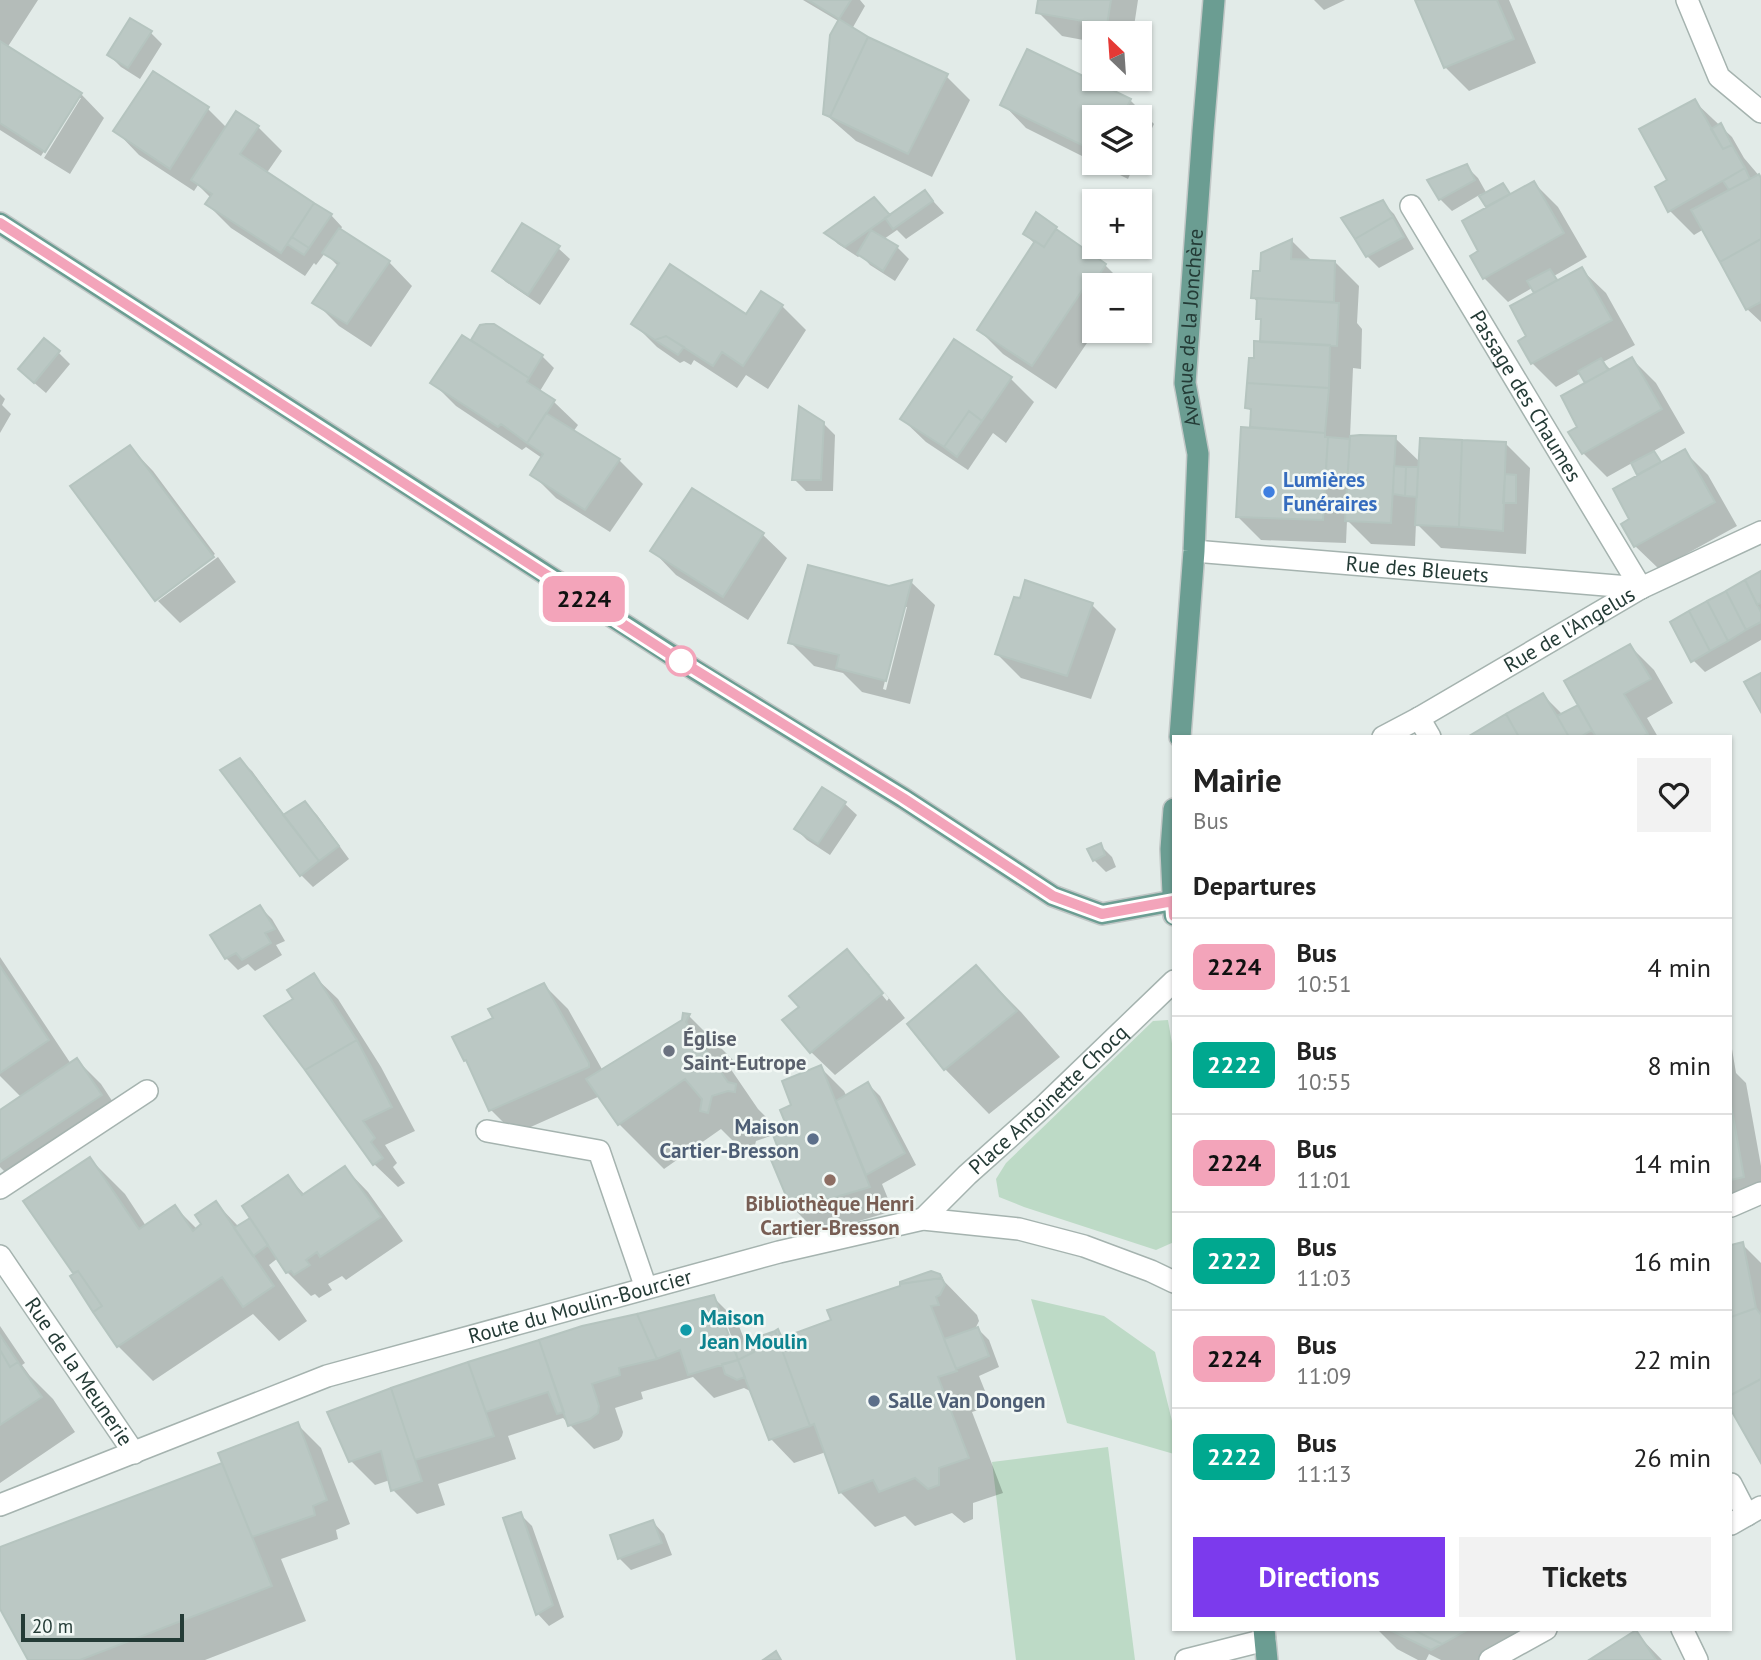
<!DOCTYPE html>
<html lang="en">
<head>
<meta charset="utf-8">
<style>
	body { margin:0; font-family:"PT Sans",sans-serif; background:#f2f2f2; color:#222; height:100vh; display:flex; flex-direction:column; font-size:26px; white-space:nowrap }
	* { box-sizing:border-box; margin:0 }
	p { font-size:23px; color:#767676 }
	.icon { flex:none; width:38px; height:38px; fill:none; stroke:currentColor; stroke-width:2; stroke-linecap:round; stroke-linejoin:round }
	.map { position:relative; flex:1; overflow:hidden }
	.side { position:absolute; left:1172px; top:735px; width:560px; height:896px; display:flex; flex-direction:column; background:#fff; border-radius:0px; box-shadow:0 2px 5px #0004 }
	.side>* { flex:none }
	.badge { padding:0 14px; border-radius:10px; font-size:24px; line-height:46px }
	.needle { width:46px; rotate:335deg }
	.fabs { position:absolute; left:1082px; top:21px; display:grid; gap:14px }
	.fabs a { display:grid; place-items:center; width:70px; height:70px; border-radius:0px; background:#fff; box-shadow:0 2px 5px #0004; font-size:35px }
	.scale { position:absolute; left:21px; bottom:18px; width:163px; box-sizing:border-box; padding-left:7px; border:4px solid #243b36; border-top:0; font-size:19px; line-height:24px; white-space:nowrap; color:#243b36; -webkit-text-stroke:5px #f2f8f5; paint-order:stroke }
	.map>.badge { position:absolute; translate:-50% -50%; box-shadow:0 0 0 4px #fff }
	h2 { padding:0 21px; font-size:26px; line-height:63px }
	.round { display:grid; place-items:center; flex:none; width:74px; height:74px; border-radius:0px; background:#f2f2f2 }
	.summary { display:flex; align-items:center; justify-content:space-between; height:119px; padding:0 21px }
	h1 { font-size:33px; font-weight:800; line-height:52px }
	.button { display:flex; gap:14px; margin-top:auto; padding:14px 21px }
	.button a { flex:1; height:80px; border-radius:0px; background:#7c3aed; color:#fff; font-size:28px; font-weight:800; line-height:80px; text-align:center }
	.button a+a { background:#f2f2f2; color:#222 }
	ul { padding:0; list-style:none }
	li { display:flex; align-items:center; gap:21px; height:98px; padding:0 21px; border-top:2px solid #e0e0e0 }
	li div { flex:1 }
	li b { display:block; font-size:26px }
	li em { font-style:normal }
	li .badge { min-width:77px; font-weight:700; text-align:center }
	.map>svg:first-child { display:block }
</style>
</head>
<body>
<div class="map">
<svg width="1761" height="1660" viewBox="0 0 1761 1660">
	<rect width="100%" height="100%" fill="#e2ebe8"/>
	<path fill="#bddac6" d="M1168 1020 1174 1055V1242L1156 1250 1024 1207 999 1197 996 1179 1006 1163 1153 1021Z
		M1031 1299 1104 1316 1155 1352 1174 1429V1454L1067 1423Z
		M1108 1447 1135 1660H1016L992 1462Z"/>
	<path fill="#0003" fill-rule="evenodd" d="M0 0H38L7 48 81 94 104 118 70 174 44 158 81 98H77L41 156 0 130Z
		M803 0H860L865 6 852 29 867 38 946 76 970 100 932 177 856 141 825 114 840 22Z
		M1040 0H1138L1133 33H1094V42L1062 36 1038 12Z
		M1314 0H1345L1324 10Z
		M1417 0H1509L1536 63 1469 91 1445 67Z
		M151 33 162 44 140 79 121 67 109 55Z
		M1130 100 1154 124 1139 155V117H1094V162L1026 128 1003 104Z
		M1694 101 1732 137 1744 158 1761 178V322L1747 309 1704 229 1694 235 1670 211 1657 187 1669 181Z
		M208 109 227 128 258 127 282 151 266 174 331 215 342 227 340 231 389 262 412 286 371 347 339 326 315 302 339 267 325 253 316 265 314 263 305 276 231 228 207 204 211 198 198 185 194 191 139 155 116 131Z
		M1096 163H1135L1128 179Z
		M1466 166 1478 178 1487 194 1502 185 1512 195 1534 183 1558 207 1587 257 1554 276 1560 281 1582 270 1606 293 1635 345 1603 362 1611 370 1632 359 1656 383 1685 433 1652 452 1663 463 1684 451 1708 475 1737 526 1659 569 1635 546 1631 520 1640 476 1632 463 1607 477 1583 453 1579 427 1586 384 1581 373 1556 387 1532 363 1528 337 1537 294 1532 288 1508 302 1484 278 1480 252 1489 208 1481 194 1452 211 1440 199 1430 181Z
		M925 192 944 213 906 239 897 230 884 239 897 247 909 259 895 281 870 265 861 255 858 257 838 244 827 233 891 217Z
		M1382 202 1394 214 1414 249 1379 268 1367 256 1344 219Z
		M1056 228 1066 238 1105 265 1125 285H1094L1095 331 1056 389 1003 354 979 330 1035 244 1025 234Z
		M1292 241 1313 262H1335L1359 286 1357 323 1362 329 1361 369 1353 368 1350 437 1395 438 1421 463 1506 444 1530 468 1526 554 1441 548 1416 523 1415 546 1371 544 1347 520 1346 543 1261 540 1237 516 1252 429 1253 413 1247 407 1256 360 1262 343 1263 323 1258 318V303L1253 297 1262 272Z
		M558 248 570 259 540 305 506 282 494 271Z
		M782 306 806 330 768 389 746 375 737 388 694 360 691 365 684 361 680 363 657 347 633 323 747 316Z
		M473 340 542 356 554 368 540 391 554 402 578 425 573 432 619 460 643 484 610 532 556 498 532 474 542 458 526 447 522 450 456 406 432 382 479 346Z
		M58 352 70 364 46 393 32 381Z
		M1010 378 1034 402 1006 443 993 433 968 470 926 442 902 419Z
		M0 394 5 399 2 405 11 414 0 433Z
		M823 423 835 435 833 491H806L794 479Z
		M130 447 153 471 215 554 157 597V600L73 487Z
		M763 535 787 558 748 620 676 575 653 551Z
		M218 557 236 582 180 623 158 601Z
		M1761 572V640L1705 672 1693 660Z
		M911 582 935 605 910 704 862 692 843 673 814 666 790 642 889 587ZM903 607H907L886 690 883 689Z
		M1092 605 1116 629 1091 699 1021 678 997 654Z
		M1630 646 1654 670 1673 703 1647 718 1658 737 1471 736 1543 695 1563 715 1580 706Z
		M240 760 252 771 285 816 305 803 317 815 349 859 313 887 301 875 222 771Z
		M822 789 845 804 857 815 830 855 807 840 796 829Z
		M1100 845 1112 857 1116 867 1106 872 1094 860Z
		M260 907 272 919 285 941 276 945 282 955 255 971 248 964 238 970 226 958Z
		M847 952 870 975H866L887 1001 889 998 870 975 905 1018 835 1075 811 1052 801 1007Z
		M0 957 71 1064 77 1060 101 1084 124 1119 21 1188 0 1167V1112L22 1098 0 1076Z
		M976 967 1021 1012 1060 1057 989 1114 945 1069Z
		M314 976 338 999 381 1067 415 1131 385 1145 397 1163 393 1167 405 1183 398 1187 374 1164 295 999Z
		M544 985 568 1009 603 1071 684 1022 689 1016 733 1060 730 1068 758 1109 776 1127 787 1123 794 1106 821 1068 844 1091 847 1097 868 1084 880 1096 916 1165 882 1184 893 1211 818 1233 794 1209 771 1156 781 1152 773 1135 756 1141 752 1157 747 1155 721 1129 664 1169 619 1124 600 1096 515 1134 491 1110 470 1065 465 1060 495 1019Z
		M1731 1043 1736 1073 1746 1083 1761 1166V1202L1731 1208Z
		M90 1159 125 1194 146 1226 175 1207 197 1229 203 1224 216 1203 239 1227 252 1219 288 1177 305 1195 345 1168 368 1192 403 1241 346 1280 342 1276 328 1284 332 1290 319 1298 315 1294 311 1296 287 1272 278 1258 269 1265 307 1321 279 1341 253 1314 153 1381 118 1346 74 1272Z
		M1742 1244 1761 1263V1460L1731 1407V1246Z
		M939 1276 977 1315 979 1321 976 1327 989 1340 999 1367 979 1376 991 1406 972 1412 1003 1493 973 1503V1519L964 1523 952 1513 915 1526 905 1516 875 1527 840 1492 826 1452 794 1463 771 1439 752 1390 750 1391 744 1388 714 1398 693 1377 641 1392 643 1399 615 1408 623 1432 622 1436 619 1440 594 1449 563 1418 508 1436 516 1459 438 1484 445 1505 417 1514 393 1490 390 1480 375 1485 351 1461 392 1389 469 1363 713 1297 737 1321 746 1344 778 1331 785 1339ZM722 1322H726L743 1367 740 1368Z
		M0 1326 25 1363 22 1365 30 1376 53 1399 75 1432 0 1483Z
		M297 1424 321 1448 350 1524 336 1530 338 1539 281 1559 306 1621 205 1660H30L0 1605V1549L225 1464Z
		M520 1514 532 1526 564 1617 549 1626 538 1614 505 1519Z
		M653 1522 664 1534 672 1555 631 1570 619 1558Z
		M1377 1629H1554L1557 1634 1511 1660H1441L1429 1654 1426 1660H1418L1397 1649Z
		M1636 1633 1662 1660H1593Z"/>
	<path fill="#bbc8c4" stroke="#b5c4bf" stroke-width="2" d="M808 0H851L839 19Z
		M1038 0H1111L1107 25 1036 13Z
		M1415 0H1497L1514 39 1444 68Z
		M130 18 152 31 128 68 107 55Z
		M839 19 868 37 830 117 823 114 830 35Z
		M868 37 948 74 908 154 830 117Z
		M0 41 82 93 45 152 0 123Z
		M1027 49 1131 99 1122 117H1094V151L1000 105Z
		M153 71 209 107 170 169 113 131Z
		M1695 99 1723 149 1732 145 1745 168 1668 212 1655 187 1667 180 1639 129Z
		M236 111 259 126 240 154 314 203 281 253 205 204 212 194 191 180Z
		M1721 123 1732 145 1723 149 1711 129Z
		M1467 164 1475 180 1439 200 1427 180Z
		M1745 168 1750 179 1729 190 1723 181Z
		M1759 174 1761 178V239L1720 262 1691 210Z
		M1534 181 1564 233 1483 279 1470 256 1478 251 1462 221Z
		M1503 183 1510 194 1486 207 1479 196Z
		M925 190 933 201 893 229 885 218Z
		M874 197 890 215 845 247 824 233Z
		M1383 200 1393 217 1355 239 1341 218Z
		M314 203 332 214 309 248 292 237Z
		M1036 212 1057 227 1044 247 1023 234Z
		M1393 217 1404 237 1366 257 1355 239Z
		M522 223 560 246 528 295 492 271Z
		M339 228 390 261 347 324 312 303 339 263 322 253Z
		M1056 229 1106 264 1093 285 1087 283 1032 366 977 330 1035 241 1044 247Z
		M871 230 898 246 883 271 857 254Z
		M292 237 309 248 304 255 287 244Z
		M1292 239 1291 259 1335 261 1334 302 1251 298 1253 271H1260L1261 253Z
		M1761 239V302L1746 310 1720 262Z
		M670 264 746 314 761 291 783 305 743 366 722 352 713 366 666 336 655 340 631 324Z
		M1582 267 1612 320 1531 364 1518 341 1526 336 1510 306Z
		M1550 269 1557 280 1534 293 1527 281Z
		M1257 298 1339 303 1337 346 1260 342 1261 319H1256Z
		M486 324H494L543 355 529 378 471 340 480 325Z
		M462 335 529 378 527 382 555 400 527 443 501 424 498 427 430 383Z
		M666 336 684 347 678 355 655 340Z
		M44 338 60 351 34 383 18 369Z
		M954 339 1012 377 982 421 969 411 944 447 900 419Z
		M1254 341 1330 345 1329 388 1247 383 1249 358H1254Z
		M1632 357 1662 409 1582 454 1568 432 1577 427 1561 396Z
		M1601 358 1608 370 1585 383 1578 371Z
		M1247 383 1329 388 1325 433 1250 427 1251 409 1245 408Z
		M799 406 824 422 821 480H792Z
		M969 411 982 421 957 457 944 447Z
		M546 413 620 459 585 510 530 475 543 454 527 443Z
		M1241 427 1325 433V437H1328L1323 520 1236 517Z
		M1360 435 1396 436 1391 523 1345 521 1350 436Z
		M1328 437 1350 439 1347 483 1325 481Z
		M1420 438 1462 440 1459 527 1415 525Z
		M1462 440 1506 442 1503 531 1459 527Z
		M130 445 214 557 155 601 70 486Z
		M1685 449 1715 502 1634 547 1621 524 1629 519 1613 489Z
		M1654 451 1661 462 1637 475 1631 463Z
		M1394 466 1406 467 1405 496 1393 494Z
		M1406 467H1418L1417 497 1405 496Z
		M1505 474 1516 475V503H1503Z
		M692 488 764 533 723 597 650 551Z
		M808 565 889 586 912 580 886 681 836 668 839 655 788 643Z
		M1761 571V603L1757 605 1745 580Z
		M1025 580 1093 603 1067 676 995 654 1014 597 1020 598Z
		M1745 580 1761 612V622L1746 630 1726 591Z
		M1726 591 1746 630 1728 641 1707 601Z
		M1707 601 1728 641 1710 651 1689 611Z
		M1689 611 1710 651 1691 662 1670 622Z
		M1630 644 1651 679 1624 694 1648 734 1642 737H1596L1564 681Z
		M1761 673V712L1744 682Z
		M1543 693 1557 716 1569 737H1519L1506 714Z
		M1578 705 1592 730 1580 737H1569L1557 716Z
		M1506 714 1519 737 1469 736Z
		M240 758 319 861 300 876 220 770Z
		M822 787 846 802 818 844 794 829Z
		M305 801 339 846 319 861 283 815Z
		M1101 843 1105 855 1093 861 1087 849Z
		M260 905 275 929 265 933 271 943 242 960 236 953 225 959 210 935Z
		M847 949 883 993 810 1053 782 1020 799 1007 789 996Z
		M976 965 1017 1011 944 1070 907 1024Z
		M0 966 49 1040 0 1073Z
		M314 973 357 1040 305 1070 264 1016 293 999 287 990Z
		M544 983 589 1063V1067L489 1111 466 1060 464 1061 452 1037 493 1018 488 1009Z
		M683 1013 690 1014 686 1022 728 1082 736 1084 735 1092 728 1091 712 1096 708 1113 700 1111 702 1099 685 1079 618 1125 586 1079 682 1020Z
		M357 1040 392 1107 363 1121 375 1138 371 1142 383 1158 373 1165 305 1070Z
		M77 1058 102 1095 0 1162V1110Z
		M821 1065 870 1187 792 1210 769 1155 779 1151 770 1127 785 1122 780 1110 791 1105 782 1081Z
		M868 1082 905 1153 866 1175 836 1101Z
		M1731 1105 1744 1177 1731 1180Z
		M90 1157 139 1229 175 1205 193 1231 201 1224 195 1215 216 1201 274 1286 243 1307 222 1277 117 1347 93 1312 102 1306 78 1271 73 1273 23 1201Z
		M345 1166 381 1217 320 1257 317 1252 306 1260 310 1265 294 1275 291 1271 286 1273 242 1206 288 1175 302 1195Z
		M250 1218 268 1245 253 1256 234 1228Z
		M1743 1242 1756 1308 1731 1317V1245Z
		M78 1271 102 1306 93 1312 70 1276Z
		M931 1271 940 1274 942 1278 900 1284V1282Z
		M942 1278 945 1285 940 1295 936 1297 939 1305 931 1306 957 1371 938 1377 969 1458 939 1468V1485L928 1489 915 1478 879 1492 873 1480 839 1493 814 1424 810 1426 775 1331 778 1329 782 1338 831 1320 827 1310 900 1286V1284Z
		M714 1295 738 1360 688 1375 680 1350 657 1359 637 1314Z
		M1756 1308 1761 1315V1379L1731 1395V1317Z
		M637 1314 657 1359 619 1368 620 1375 592 1384 599 1406 598 1413 590 1419 568 1426 539 1340 582 1326Z
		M978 1327 989 1356 956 1369 944 1339Z
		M775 1331 810 1426 769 1440 738 1360 754 1352 750 1340Z
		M0 1335 18 1362 10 1367 0 1350Z
		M539 1340 564 1412 557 1414 548 1392 486 1412 468 1362Z
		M750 1340 754 1352 738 1360 734 1347Z
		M0 1350 10 1367 18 1362 42 1397 0 1425Z
		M738 1360 745 1377 737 1380 725 1374 722 1364Z
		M468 1362 494 1436 415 1460 391 1388Z
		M1761 1379V1463L1731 1410V1395Z
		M391 1388 422 1481 391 1491 381 1451 349 1462 327 1412Z
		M298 1422 327 1500 313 1506 315 1515 252 1537 218 1453Z
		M222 1463 272 1586 80 1660H28L0 1609V1547Z
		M521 1512 553 1605 536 1615 503 1518Z
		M653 1520 662 1543 618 1559 610 1535Z
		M1412 1629H1469L1442 1644Z
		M1412 1629 1442 1644 1431 1650 1390 1630Z
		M1636 1630 1656 1660H1589Z
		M776 1651 781 1660H763Z"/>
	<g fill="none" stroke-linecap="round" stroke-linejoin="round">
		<g stroke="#a5b3af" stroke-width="24">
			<g id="minor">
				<path d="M1687 0 1719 77 1761 112"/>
				<path id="s1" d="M1411 206 1641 588"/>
				<path id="s2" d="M1194 551 1641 588"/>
				<path d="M1419 718 1430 737"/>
				<path id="s3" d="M1383 737 1419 718 1641 588 1761 532"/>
				<path d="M487 1131 599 1151 646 1288"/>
				<path d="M0 1188 147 1091"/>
				<path d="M1731 1206 1761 1193"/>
				<path id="s4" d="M923 1219 967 1175 1044 1106 1174 981"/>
				<path id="s5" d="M0 1256 134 1453"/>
				<path d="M1731 1484 1747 1515"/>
				<path id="s6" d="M0 1505 327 1376 779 1252 923 1219 1019 1229 1084 1246 1151 1271 1174 1282"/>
				<path d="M1731 1524 1761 1507"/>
				<path d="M1682 1629 1697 1660"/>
				<path d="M1186 1660 1265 1640"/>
				<path d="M1490 1660 1546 1629"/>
			</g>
		</g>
		<g stroke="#c2c8c7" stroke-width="24">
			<g id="major">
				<path d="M0 223 695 670 903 798 1053 896 1102 914 1173 901"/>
				<path id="s7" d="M1180 737 1194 551 1198 454 1185 383 1203 131 1214 0"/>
				<path d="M1174 915 1171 849 1174 809"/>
				<path d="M1264 1629 1267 1660"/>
			</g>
		</g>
		<use href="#minor" stroke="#fff" stroke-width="21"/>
		<use href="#major" stroke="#6b9d92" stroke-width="21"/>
	</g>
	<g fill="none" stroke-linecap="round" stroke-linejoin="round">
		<g stroke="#fff" stroke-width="16">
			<path id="line" d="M0 223 671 655 903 798 1053 896 1102 914 1173 901 1174 916"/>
		</g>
		<use href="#line" stroke="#f3a4ba" stroke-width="10"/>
	</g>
	<circle fill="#3f7fe0" stroke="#f2f8f5" stroke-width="2.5" cx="1269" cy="492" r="7"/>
	<circle fill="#fff" stroke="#f3a4ba" stroke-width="3.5" cx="681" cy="661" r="14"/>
	<circle fill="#6b7280" stroke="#f2f8f5" stroke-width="2.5" cx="669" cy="1051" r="7"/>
	<g fill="#5c6f8a" stroke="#f2f8f5" stroke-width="2.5">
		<circle cx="813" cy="1139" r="7"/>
		<circle cx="874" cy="1401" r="7"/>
	</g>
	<circle fill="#8d6e63" stroke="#f2f8f5" stroke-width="2.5" cx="830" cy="1180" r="7"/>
	<circle fill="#0f9aa8" stroke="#f2f8f5" stroke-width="2.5" cx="686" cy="1330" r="7"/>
	<g text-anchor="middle" stroke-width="5" stroke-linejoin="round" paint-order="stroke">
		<g font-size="21" fill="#243b36" stroke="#f2f8f5">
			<text dy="7" stroke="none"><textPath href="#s7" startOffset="411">Avenue de la Jonchère</textPath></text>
			<text dy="7" stroke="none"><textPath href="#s1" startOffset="222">Passage des Chaumes</textPath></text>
			<text dy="7" stroke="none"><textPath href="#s2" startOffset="224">Rue des Bleuets</textPath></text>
			<text dy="7" stroke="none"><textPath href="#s3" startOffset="215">Rue de l'Angelus</textPath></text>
			<text dy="7" stroke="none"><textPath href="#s4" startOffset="173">Place Antoinette Chocq</textPath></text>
			<text dy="7" stroke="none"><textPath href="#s6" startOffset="614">Route du Moulin-Bourcier</textPath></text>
			<text dy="7" stroke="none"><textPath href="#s5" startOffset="140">Rue de la Meunerie</textPath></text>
		</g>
		<g font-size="21" font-weight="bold" fill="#366cbe" stroke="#f2f8f5" text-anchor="start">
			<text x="1283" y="487">Lumières<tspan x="1283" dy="24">Funéraires</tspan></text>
		</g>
		<g font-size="21" font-weight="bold" fill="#5b616d" stroke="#f2f8f5" text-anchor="start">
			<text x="683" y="1046">Église<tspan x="683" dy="24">Saint-Eutrope</tspan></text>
		</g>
		<g font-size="21" font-weight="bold" fill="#4e5e75" stroke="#f2f8f5" text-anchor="end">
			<text x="799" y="1134">Maison<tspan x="799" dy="24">Cartier-Bresson</tspan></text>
			<text x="888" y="1408" text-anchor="start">Salle Van Dongen</text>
		</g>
		<g font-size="21" font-weight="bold" fill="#785e54" stroke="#f2f8f5">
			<text x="830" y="1211">Bibliothèque Henri<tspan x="830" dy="24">Cartier-Bresson</tspan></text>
		</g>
		<g font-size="21" font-weight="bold" fill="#0d838f" stroke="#f2f8f5" text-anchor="start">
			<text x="700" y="1325">Maison<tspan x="700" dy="24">Jean Moulin</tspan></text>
		</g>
	</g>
</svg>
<div class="fabs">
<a><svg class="needle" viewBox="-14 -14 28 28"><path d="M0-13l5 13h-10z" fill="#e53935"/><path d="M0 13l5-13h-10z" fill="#767676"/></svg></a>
<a><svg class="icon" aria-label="layers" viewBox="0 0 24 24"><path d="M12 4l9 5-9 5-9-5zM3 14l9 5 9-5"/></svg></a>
<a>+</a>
<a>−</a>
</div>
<div class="scale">20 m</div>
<b class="badge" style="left:584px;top:599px;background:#f3a4ba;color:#111">2224</b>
<section class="side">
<div class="summary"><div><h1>Mairie</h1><p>Bus</p></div><a class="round"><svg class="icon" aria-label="heart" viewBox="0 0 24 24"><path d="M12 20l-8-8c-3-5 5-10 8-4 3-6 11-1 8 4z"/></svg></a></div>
<h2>Departures</h2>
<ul>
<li><span class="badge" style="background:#f3a4ba;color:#111">2224</span><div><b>Bus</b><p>10:51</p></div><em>4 min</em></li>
<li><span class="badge" style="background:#00a88f;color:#fff">2222</span><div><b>Bus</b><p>10:55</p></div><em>8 min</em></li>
<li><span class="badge" style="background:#f3a4ba;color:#111">2224</span><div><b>Bus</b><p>11:01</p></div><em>14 min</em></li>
<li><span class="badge" style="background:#00a88f;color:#fff">2222</span><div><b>Bus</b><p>11:03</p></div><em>16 min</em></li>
<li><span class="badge" style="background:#f3a4ba;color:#111">2224</span><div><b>Bus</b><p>11:09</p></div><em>22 min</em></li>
<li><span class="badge" style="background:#00a88f;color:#fff">2222</span><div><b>Bus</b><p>11:13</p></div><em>26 min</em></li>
</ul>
<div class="button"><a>Directions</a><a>Tickets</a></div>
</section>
</div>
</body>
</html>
